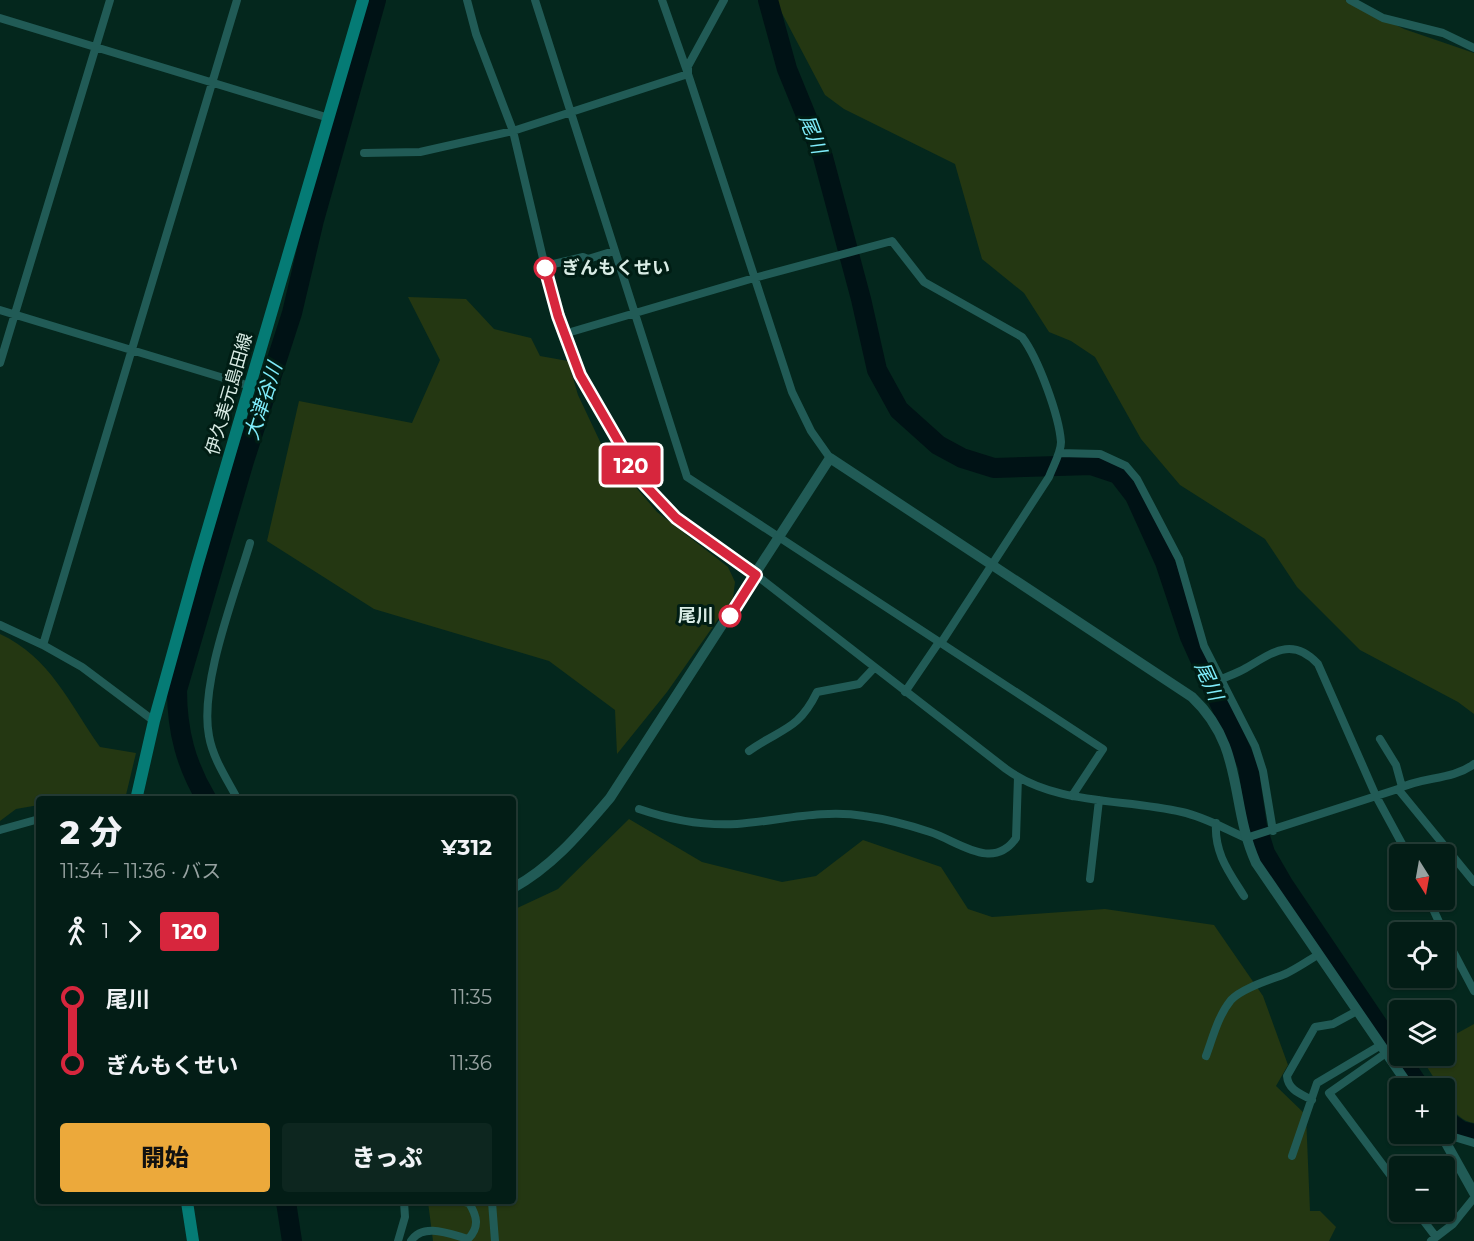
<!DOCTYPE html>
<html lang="ja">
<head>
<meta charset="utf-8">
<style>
	body { margin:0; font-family:Montserrat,"Noto Sans JP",sans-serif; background:#0d261f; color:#f1f3f6; height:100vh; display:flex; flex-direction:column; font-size:22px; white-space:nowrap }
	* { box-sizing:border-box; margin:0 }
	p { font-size:20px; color:#97a2a1 }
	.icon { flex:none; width:33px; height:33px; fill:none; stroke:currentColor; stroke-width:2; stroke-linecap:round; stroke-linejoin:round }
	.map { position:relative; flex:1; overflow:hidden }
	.details { position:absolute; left:36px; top:796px; width:480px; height:408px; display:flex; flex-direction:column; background:#031d16; border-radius:6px; box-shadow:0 2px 4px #0004,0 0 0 2px #243b35 }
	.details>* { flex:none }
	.badge { padding:0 12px; border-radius:4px; font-size:21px; line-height:39px }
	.needle { width:39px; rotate:169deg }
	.tools { position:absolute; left:1389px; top:844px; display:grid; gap:12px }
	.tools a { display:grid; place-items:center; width:66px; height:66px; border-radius:6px; background:#031d16; box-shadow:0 2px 4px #0004,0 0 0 2px #243b35; font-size:30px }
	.map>.badge { position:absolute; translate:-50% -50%; box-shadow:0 0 0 3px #fff }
	.legs { display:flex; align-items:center; gap:9px; height:66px; padding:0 24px; font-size:20px }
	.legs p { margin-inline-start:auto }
	.summary { display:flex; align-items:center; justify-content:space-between; height:102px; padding:0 24px }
	h1 { font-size:33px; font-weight:800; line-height:45px }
	.cta { display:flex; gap:12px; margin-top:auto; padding:12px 24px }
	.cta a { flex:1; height:69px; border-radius:6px; background:#eca93b; color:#111; font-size:24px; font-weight:800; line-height:69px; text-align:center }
	.cta a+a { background:#0d261f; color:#f1f3f6 }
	ul { padding:0 24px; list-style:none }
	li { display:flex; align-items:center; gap:21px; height:66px; font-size:22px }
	li i { display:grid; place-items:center; width:9px; height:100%; margin:0 8px; background:currentColor }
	li i::after { content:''; width:15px; height:15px; margin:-8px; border:4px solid; border-radius:50%; background:#031d16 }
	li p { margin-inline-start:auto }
	li:first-child i { background:linear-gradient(#0000 50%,currentColor 0) }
	li:last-child i { background:linear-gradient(currentColor 50%,#0000 0) }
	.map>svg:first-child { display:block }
</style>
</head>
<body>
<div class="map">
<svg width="1474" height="1241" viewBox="0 0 1474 1241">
	<rect width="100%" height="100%" fill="#04271d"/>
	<path fill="#243712" d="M775 0H1345L1404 29 1474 53V714L1458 702 1360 650 1297 587 1265 539 1180 485 1141 439 1095 357 1071 341 1049 332 1024 293 982 259 955 164 844 109 825 95Z
		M408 297 466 299 494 329 531 338 540 356 568 361 578 395 604 450 657 512 728 567 735 582 733 598 667 692 617 754 615 710 549 661 374 609 267 541 299 401 412 423 440 360Z
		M0 634C50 657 69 703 100 747L136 753 126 795 39 800V805L16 809 0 821Z
		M629 819 702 862 782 882 816 876 863 840 941 867 968 909 992 917 1105 909 1214 925 1263 996 1288 1065 1276 1086 1306 1115 1310 1211H1320L1336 1227 1329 1241H433L428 1202H513V910L558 889Z
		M1474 1024V1123C1460 1122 1444 1103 1444 1089H1441L1420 1056H1444L1445 1040Z"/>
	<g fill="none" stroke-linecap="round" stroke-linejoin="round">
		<path stroke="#001215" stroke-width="20" d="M768 0 787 69 823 157 861 299 877 370 899 410 938 445 962 458 994 468 1091 465 1118 474 1135 496 1165 562 1190 637 1248 766 1257 827 1265 853 1283 884 1421 1089
			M207 800C186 765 177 731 177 690L244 461 292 313 314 220 376 0
			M1444 1119 1461 1131 1474 1134
			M286 1202 292 1241"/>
		<path stroke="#215b56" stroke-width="8" d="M467 0 476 34 513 131 550 288 571 352 580 375 642 482 676 518 756 575 1006 769C1057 806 1123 798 1182 812 1205 817 1225 829 1246 838L1398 789 1474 882
			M535 0 687 477 1103 749 1072 796
			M724 0 688 66V74L792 392 811 431 830 458
			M1350 0 1383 18 1443 33 1474 48
			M0 18 329 118
			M364 153 420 152 513 131 688 74 662 0
			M545 266 583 257 588 259 614 251
			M0 310 250 386
			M564 334 754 278 892 241 924 282 1022 337C1038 358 1059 415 1061 442 1061 453 1053 466 1049 477L941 643
			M0 363 110 0
			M1059 453 1100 454 1126 466 1137 479 1179 559 1204 646 1255 746 1263 771 1273 831
			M0 625 43 645 82 667 154 721
			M43 645 237 0
			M1219 680C1228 676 1238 673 1246 668 1272 653 1292 636 1318 664L1376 796 1408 855
			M905 692 939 642
			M1380 739 1396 765 1402 787
			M749 751C781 728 798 731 817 692L859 684 874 668
			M1398 789C1422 776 1451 781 1474 764
			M238 800C227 779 213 759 209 736 199 685 235 594 250 543
			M639 809C671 820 703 826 737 824 779 821 822 809 864 816 886 819 909 825 930 832 958 841 993 872 1016 838L1018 777
			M1216 823C1214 853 1229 872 1244 896
			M0 830 39 819
			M1090 879 1099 800
			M1429 900 1444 933
			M1444 934 1474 991
			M1386 1053 1329 1093 1400 1188
			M1206 1056C1213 1037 1218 1016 1231 1000 1242 988 1270 980 1285 974 1296 969 1307 961 1318 955
			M1312 1100C1301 1094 1288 1090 1287 1076L1315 1027 1333 1024 1357 1011
			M1444 1134 1474 1143
			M1292 1156 1317 1083 1381 1045
			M492 1202 495 1241
			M1417 1212 1436 1237
			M398 1241 405 1217 404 1202
			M411 1241C423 1222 450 1234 468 1239 480 1227 477 1216 469 1203L465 1202
			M1431 1241 1453 1224 1474 1198"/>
		<path stroke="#215b56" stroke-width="10" d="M513 888C553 866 580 833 610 798L830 458 1192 697C1245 747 1229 803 1256 863L1411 1089
			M1441 1134 1474 1193"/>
		<path stroke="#057b75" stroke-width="12" d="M136 800 154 721 197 566 363 0
			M187 1202 193 1241"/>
	</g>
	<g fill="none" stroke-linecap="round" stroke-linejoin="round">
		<g stroke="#fff" stroke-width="14">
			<path id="line-1" d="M545 268 558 316 580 375 642 482 676 518 756 575 730 616"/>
		</g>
		<use href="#line-1" stroke="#d7263d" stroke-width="9"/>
	</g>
	<g fill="#fff" stroke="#d7263d" stroke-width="3">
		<circle cx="545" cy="268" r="10"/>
		<circle cx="730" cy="616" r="10"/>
	</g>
	<g text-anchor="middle" stroke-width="6" stroke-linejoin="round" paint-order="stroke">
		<g font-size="18" font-weight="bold" fill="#d9ece5" stroke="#001d14" text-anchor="start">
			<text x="562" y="274">ぎんもくせい</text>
			<text x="714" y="622" text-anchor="end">尾川</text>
		</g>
		<g font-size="18" fill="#d9ece5" stroke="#001d14">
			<text transform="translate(229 394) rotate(-74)" y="6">伊久美元島田線</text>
		</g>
		<g font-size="20" font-style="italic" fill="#7fedfc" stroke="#001d14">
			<text transform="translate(813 134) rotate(69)" y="7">尾川</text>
			<text transform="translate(263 401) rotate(-72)" y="7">大津谷川</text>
			<text transform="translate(1209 681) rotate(66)" y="7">尾川</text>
		</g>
	</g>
</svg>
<div class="tools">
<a><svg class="needle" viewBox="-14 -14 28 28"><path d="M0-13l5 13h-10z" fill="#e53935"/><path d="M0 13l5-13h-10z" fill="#97a2a1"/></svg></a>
<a><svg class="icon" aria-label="locate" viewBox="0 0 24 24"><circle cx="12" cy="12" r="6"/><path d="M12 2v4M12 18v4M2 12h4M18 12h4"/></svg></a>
<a><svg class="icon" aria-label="layers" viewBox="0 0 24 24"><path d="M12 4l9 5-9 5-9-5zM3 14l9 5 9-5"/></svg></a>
<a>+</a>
<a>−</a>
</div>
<b class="badge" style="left:631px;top:465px;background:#d7263d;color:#fff">120</b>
<section class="details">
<div class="summary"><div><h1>2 分</h1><p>11:34 – 11:36 · バス</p></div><b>¥312</b></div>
<div class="legs"><svg class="icon" aria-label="walk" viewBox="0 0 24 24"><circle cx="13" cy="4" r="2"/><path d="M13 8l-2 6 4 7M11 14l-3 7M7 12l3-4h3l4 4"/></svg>1<svg class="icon" aria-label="forward" viewBox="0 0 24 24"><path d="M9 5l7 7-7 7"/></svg><b class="badge" style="background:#d7263d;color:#fff">120</b></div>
<ul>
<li><i style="color:#d7263d"></i><b>尾川</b><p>11:35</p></li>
<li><i style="color:#d7263d"></i><b>ぎんもくせい</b><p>11:36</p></li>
</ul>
<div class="cta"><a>開始</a><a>きっぷ</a></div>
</section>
</div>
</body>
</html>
